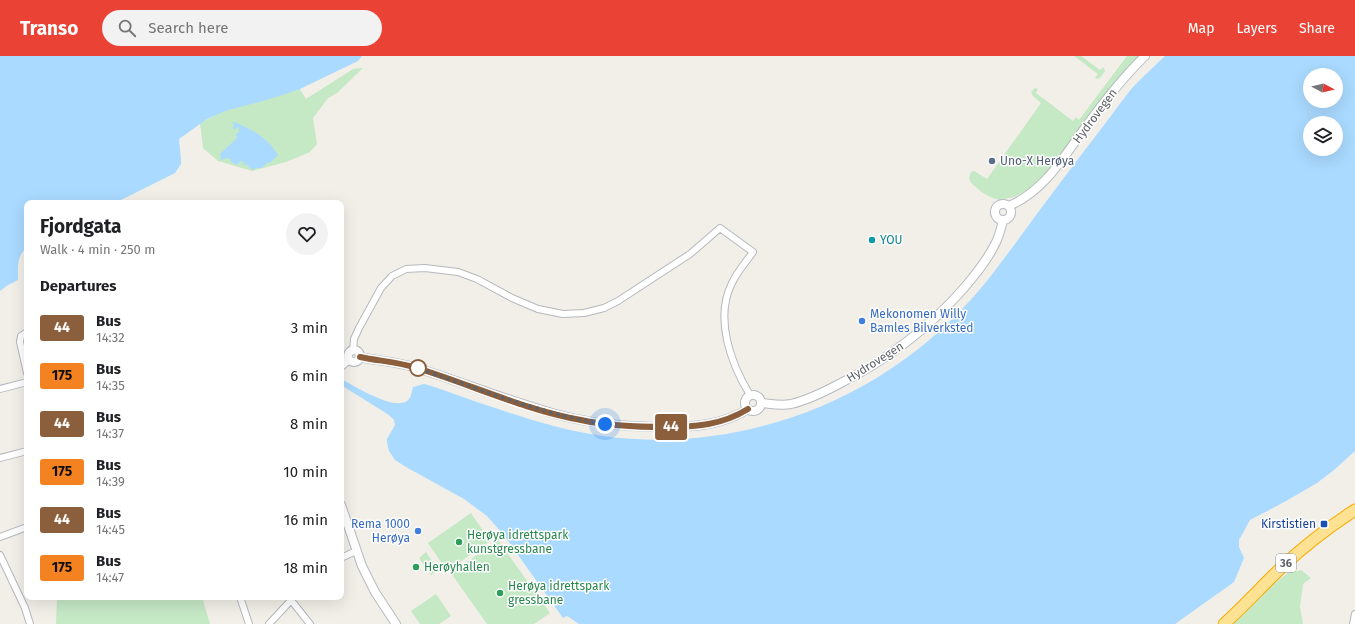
<!DOCTYPE html>
<html lang="en">
<head>
<meta charset="utf-8">
<style>
	body { margin:0; font-family:"Fira Sans",sans-serif; background:#f2f2f2; color:#202124; height:100vh; display:flex; flex-direction:column; font-size:15px; white-space:nowrap }
	* { box-sizing:border-box; margin:0 }
	p { font-size:13px; color:#757577 }
	.icon { flex:none; width:22px; height:22px; fill:none; stroke:currentColor; stroke-width:2; stroke-linecap:round; stroke-linejoin:round }
	.map { position:relative; flex:1; overflow:hidden }
	.details { position:absolute; left:24px; top:144px; width:320px; height:400px; display:flex; flex-direction:column; background:#fff; border-radius:8px; box-shadow:0 4px 16px #0002 }
	.details>* { flex:none }
	.badge { padding:0 8px; border-radius:3px; font-size:14px; line-height:26px }
	.needle { width:26px; rotate:97deg }
	.fabs { position:absolute; left:1303px; top:12px; display:grid; gap:8px }
	.fabs a { display:grid; place-items:center; width:40px; height:40px; border-radius:50%; background:#fff; box-shadow:0 4px 16px #0002; font-size:20px }
	.you { position:absolute; width:20px; height:20px; margin:-10px; border:3px solid #fff; border-radius:50%; background:#1a73e8; box-shadow:0 0 0 6px #1a73e833 }
	.map>.badge { position:absolute; translate:-50% -50%; box-shadow:0 0 0 2px #fff }
	h2 { padding:0 16px; font-size:15px; line-height:36px }
	.round { display:grid; place-items:center; flex:none; width:42px; height:42px; border-radius:21px; background:#f2f2f2 }
	.summary { display:flex; align-items:center; justify-content:space-between; height:68px; padding:0 16px }
	h1 { font-size:19px; font-weight:700; line-height:30px }
	ul { padding:0; list-style:none }
	li { display:flex; align-items:center; gap:12px; height:48px; padding:0 16px }
	li div { flex:1 }
	li b { display:block; font-size:15px }
	li em { font-style:normal }
	li .badge { min-width:44px; font-weight:700; text-align:center }
	header { display:flex; align-items:center; gap:24px; box-sizing:border-box; height:56px; padding:0 20px; background:#ea4335; color:#fff }
	header strong { font-size:19px }
	nav { display:flex; gap:22px; margin-inline-start:auto; font-size:14px }
	.search { width:280px; height:36px; background:#f2f2f2; display:flex; align-items:center; gap:10px; box-sizing:border-box; padding:0 14px; border-radius:22px; color:#757577; font-size:15px }
	.map>svg:first-child { display:block }
</style>
</head>
<body>
<header>
<strong>Transo</strong>
<div class="search"><svg class="icon" aria-label="search" viewBox="0 0 24 24"><circle cx="10" cy="10" r="6"/><path d="M15 15l6 6"/></svg>Search here</div>
<nav><a>Map</a><a>Layers</a><a>Share</a></nav>
</header>
<div class="map">
<svg width="1355" height="568" viewBox="0 0 1355 568">
	<rect width="100%" height="100%" fill="#f1efe8"/>
	<path fill="#c5e8c5" d="M1074 0H1081L1100 14 1103 11 1105 15 1100 22 1097 23 1095 22 1098 18Z
		M1127 0H1141L1050 114 1028 134 1014 141 999 144 990 141 983 137 971 127 969 122 971 116 974 115 987 123 1041 47 1033 40 1031 36 1035 32 1038 33 1036 37 1073 65 1076 61 1079 64Z
		M363 12 337 37 328 42 313 62 317 88 310 96 286 106 252 115 218 105 203 92 200 67 234 50 298 30 306 43 353 13Z
		M471 457 490 485 447 515 428 487Z
		M498 484 550 557 534 568H487L451 517Z
		M426 496 438 514 431 519 419 502Z
		M1301 514 1311 522 1303 528 1300 551 1303 568H1227L1234 557 1288 517Z
		M436 538 451 560 439 568H420L411 555Z
		M59 541H202L210 568H56L57 542Z"/>
	<path fill="#aadaff" fill-rule="evenodd" d="M0 0H362L358 5 300 33 270 43 228 54 207 63 179 83 181 104V108L175 117 115 147H27V191C16 202 18 209 18 224L8 229 0 235Z
		M1165 0H1355V395L1334 414 1317 427 1286 445 1250 464 1239 484V491L1244 502 1234 526 1175 568H579L567 560 563 562 503 478 487 460 464 443 406 411 395 404 389 395 387 386V383L395 369 394 364 389 359 341 329V323C353 329 398 358 409 343 411 341 412 335 413 331L424 328C443 333 462 341 480 347 522 361 560 374 603 380 742 399 884 344 975 239 991 221 1005 201 1020 181 1042 151 1065 120 1088 90 1103 71 1117 51 1132 32 1142 21 1154 11 1165 0ZM1310 19H1336V45H1310ZM1310 67H1336V93H1310Z
		M234 66C253 74 267 81 278 99L270 107 268 106 262 112H256L252 114 251 112 248 111 249 109H242L246 107 242 106 243 105H241L237 109 231 106V104L229 102 221 104 220 98 237 82 236 78 239 76V71L235 73H233L234 68H232Z"/>
	<g fill="none" stroke-linecap="round" stroke-linejoin="round">
		<g stroke="#b5b8bc" stroke-width="8">
			<path id="street" d="M27 276 21 280 20 286 27 317
				M353 294 354 283 359 272 381 232 392 220 406 213 425 212 458 216 477 223 512 242 538 253 563 258 584 257 604 252 618 245 690 198 720 172 753 196C746 206 737 216 732 227 714 262 731 308 750 339
				M0 333 27 326
				M0 402 27 395
				M0 481 27 471
				M0 499 25 552 30 568
				M341 502 356 495
				M240 541 249 568
				M291 544 310 568
				M269 568 294 541
				M1353 568 1355 558"/>
		</g>
		<g stroke="#b6babf" stroke-width="10">
			<path id="secondary" d="M995 156a8 8 0 1 1 16 0a8 8 0 1 1-16 0Z
				M1009 150C1044 135 1063 102 1084 73 1103 47 1122 22 1145 0
				M348 300a6 6 0 1 1 12 0a6 6 0 1 1-12 0Z
				M360 301C379 305 398 306 417 312 462 326 506 344 552 357 589 368 628 371 666 371 696 371 722 369 748 353
				M341 310 348 304
				M745 347a8 8 0 1 1 16 0a8 8 0 1 1-16 0Z
				M761 347C772 348 781 350 791 348 808 344 824 336 839 328 887 304 929 272 964 232 975 219 986 206 994 190 999 182 1001 173 1003 164
				M341 449 362 510 375 536 396 568"/>
		</g>
		<g stroke="#f9ab00" stroke-width="13">
			<path id="highway" d="M1224 568C1244 550 1262 530 1282 511 1304 490 1329 471 1355 454"/>
		</g>
		<use href="#street" stroke="#fff" stroke-width="6"/>
		<use href="#secondary" stroke="#fff" stroke-width="8"/>
		<use href="#highway" stroke="#fde293" stroke-width="11"/>
	</g>
	<g fill="none" stroke-linecap="round" stroke-linejoin="round">
		<g stroke="#fff" stroke-width="9">
			<path id="line" d="M360 301C379 305 398 306 417 312 472 329 525 354 581 364 609 370 638 371 666 371 696 371 722 369 748 353"/>
		</g>
		<use href="#line" stroke="#8b5e3c" stroke-width="6"/>
		<path stroke="#5f6368" stroke-width="4" stroke-dasharray="0 7.2" d="M418 312H416C478 332 540 358 605 368"/>
	</g>
	<circle fill="#5c6f8a" stroke="#fff" stroke-width="1.5" cx="992" cy="105" r="4"/>
	<circle fill="#0f9aa8" stroke="#fff" stroke-width="1.5" cx="872" cy="184" r="4"/>
	<g fill="#3f7fe0" stroke="#fff" stroke-width="1.5">
		<circle cx="862" cy="265" r="4"/>
		<circle cx="418" cy="475" r="4"/>
	</g>
	<circle fill="#fff" stroke="#8b5e3c" stroke-width="2" cx="418" cy="312" r="8"/>
	<rect fill="#1a4fb4" stroke="#fff" stroke-width="1.5" x="1320" y="464" width="8" height="8" rx="2"/>
	<g fill="#2e9e5b" stroke="#fff" stroke-width="1.5">
		<circle cx="459" cy="486" r="4"/>
		<circle cx="416" cy="511" r="4"/>
		<circle cx="500" cy="537" r="4"/>
	</g>
	<g text-anchor="middle" stroke-width="3" stroke-linejoin="round" paint-order="stroke">
		<rect fill="#fff" stroke="#8f9295" stroke-width="1" x="1276" y="498" width="20" height="18" rx="3"/>
		<g font-size="11" font-weight="bold" fill="#5f6368">
			<text x="1286" y="511">36</text>
		</g>
		<g font-size="12" fill="#5f6368" stroke="#fff">
			<text transform="translate(1095 60) rotate(-53)" y="4">Hydrovegen</text>
			<text transform="translate(875 306) rotate(-32)" y="4">Hydrovegen</text>
		</g>
		<g font-size="12" fill="#4e5e75" stroke="#fff" text-anchor="start">
			<text x="1000" y="109">Uno-X Herøya</text>
		</g>
		<g font-size="12" fill="#0d838f" stroke="#fff" text-anchor="start">
			<text x="880" y="188">YOU</text>
		</g>
		<g font-size="12" fill="#366cbe" stroke="#fff" text-anchor="start">
			<text x="870" y="262">Mekonomen Willy<tspan x="870" dy="14">Bamles Bilverksted</tspan></text>
			<text x="410" y="472" text-anchor="end">Rema 1000<tspan x="410" dy="14">Herøya</tspan></text>
		</g>
		<g font-size="12" fill="#164399" stroke="#fff" text-anchor="end">
			<text x="1316" y="472">Kirstistien</text>
		</g>
		<g font-size="12" fill="#27864d" stroke="#fff" text-anchor="start">
			<text x="467" y="483">Herøya idrettspark<tspan x="467" dy="14">kunstgressbane</tspan></text>
			<text x="424" y="515">Herøyhallen</text>
			<text x="508" y="534">Herøya idrettspark<tspan x="508" dy="14">gressbane</tspan></text>
		</g>
	</g>
</svg>
<div class="fabs">
<a><svg class="needle" viewBox="-14 -14 28 28"><path d="M0-13l5 13h-10z" fill="#e53935"/><path d="M0 13l5-13h-10z" fill="#757577"/></svg></a>
<a><svg class="icon" aria-label="layers" viewBox="0 0 24 24"><path d="M12 4l9 5-9 5-9-5zM3 14l9 5 9-5"/></svg></a>
</div>
<div class="you" style="left:605px;top:368px"></div>
<b class="badge" style="left:671px;top:371px;background:#8b5e3c;color:#fff">44</b>
<section class="details">
<div class="summary"><div><h1>Fjordgata</h1><p>Walk · 4 min · 250 m</p></div><a class="round"><svg class="icon" aria-label="heart" viewBox="0 0 24 24"><path d="M12 20l-8-8c-3-5 5-10 8-4 3-6 11-1 8 4z"/></svg></a></div>
<h2>Departures</h2>
<ul>
<li><span class="badge" style="background:#8b5e3c;color:#fff">44</span><div><b>Bus</b><p>14:32</p></div><em>3 min</em></li>
<li><span class="badge" style="background:#f58220;color:#111">175</span><div><b>Bus</b><p>14:35</p></div><em>6 min</em></li>
<li><span class="badge" style="background:#8b5e3c;color:#fff">44</span><div><b>Bus</b><p>14:37</p></div><em>8 min</em></li>
<li><span class="badge" style="background:#f58220;color:#111">175</span><div><b>Bus</b><p>14:39</p></div><em>10 min</em></li>
<li><span class="badge" style="background:#8b5e3c;color:#fff">44</span><div><b>Bus</b><p>14:45</p></div><em>16 min</em></li>
<li><span class="badge" style="background:#f58220;color:#111">175</span><div><b>Bus</b><p>14:47</p></div><em>18 min</em></li>
</ul>
</section>
</div>
</body>
</html>
